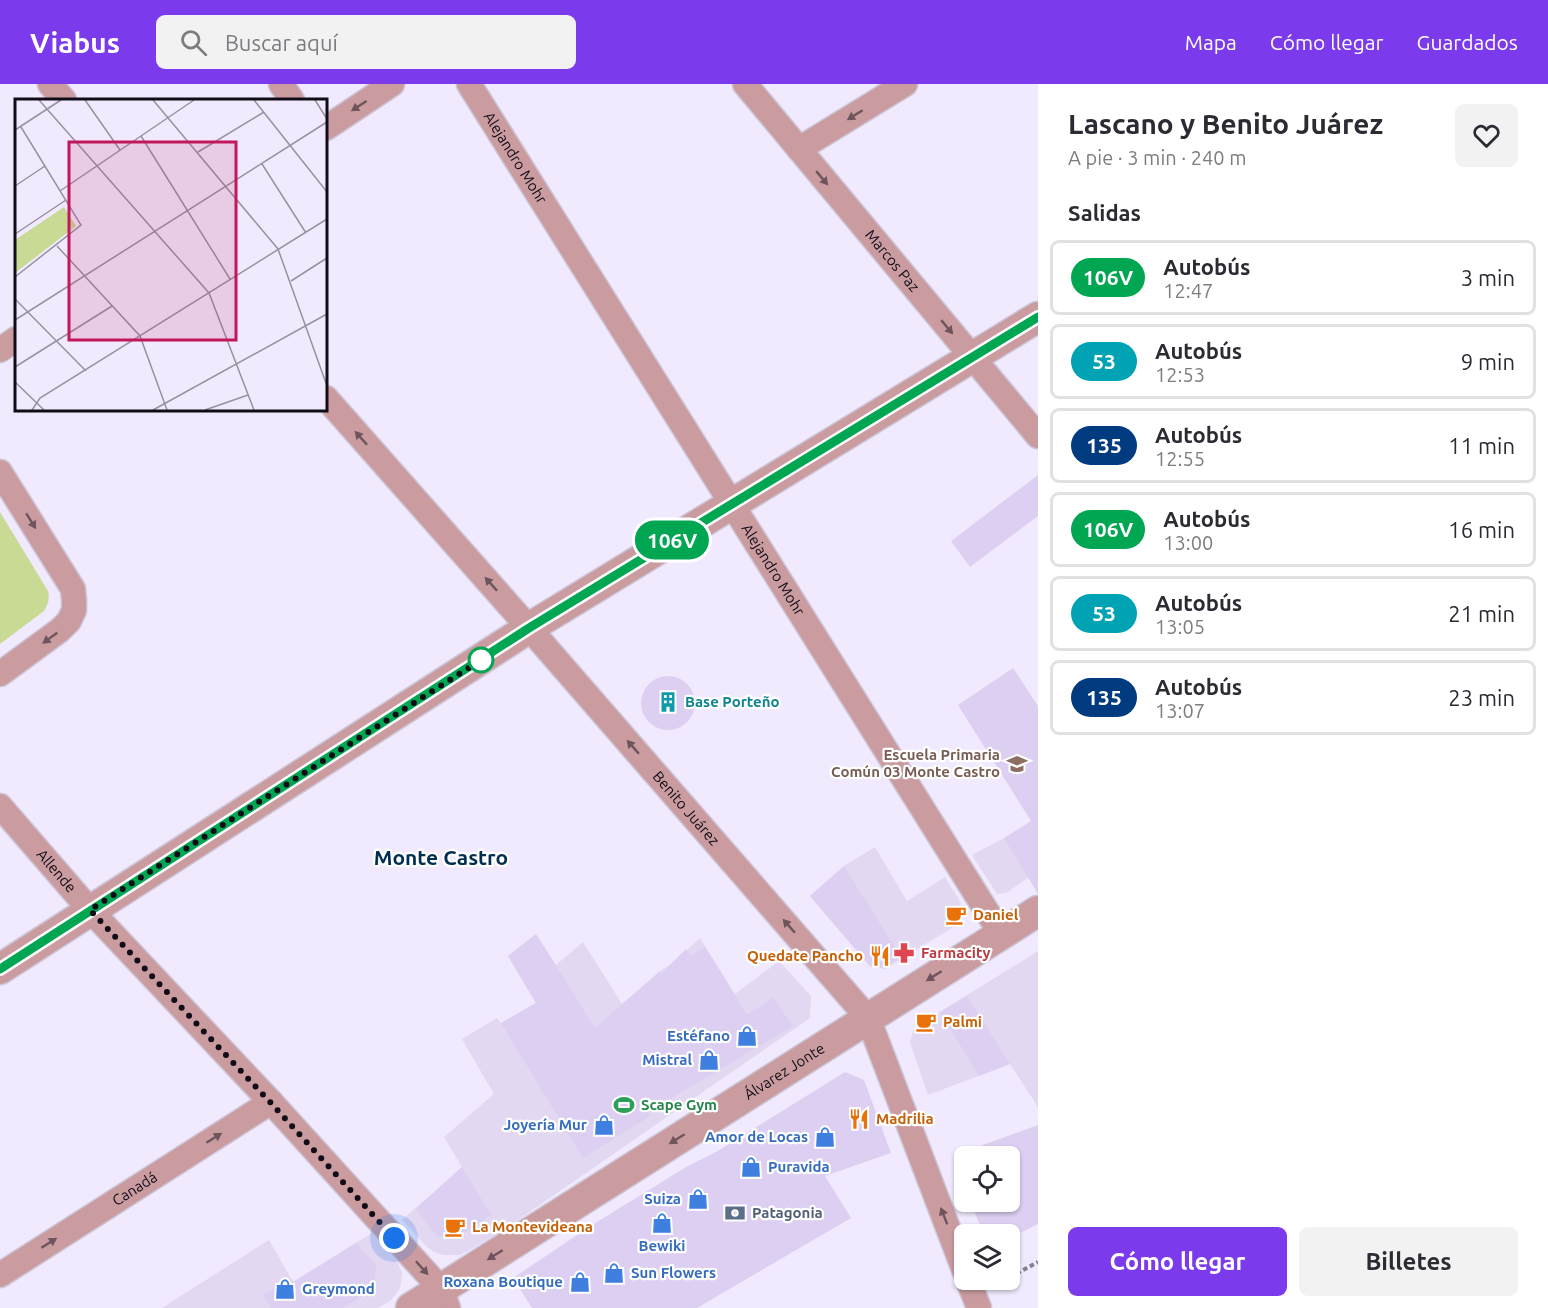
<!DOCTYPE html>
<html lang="es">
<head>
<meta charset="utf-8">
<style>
	body { margin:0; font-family:Ubuntu,sans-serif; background:#f2f2f3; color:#2b2b33; height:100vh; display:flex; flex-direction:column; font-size:22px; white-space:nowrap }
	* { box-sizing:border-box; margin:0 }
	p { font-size:20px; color:#7c7c81 }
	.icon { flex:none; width:33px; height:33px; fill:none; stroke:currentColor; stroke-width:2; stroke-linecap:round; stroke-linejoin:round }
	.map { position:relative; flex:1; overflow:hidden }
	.side { display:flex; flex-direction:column; background:#fff; width:510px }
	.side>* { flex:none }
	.badge { padding:0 12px; border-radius:20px; font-size:21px; line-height:39px }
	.controls { position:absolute; left:954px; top:1062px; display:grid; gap:12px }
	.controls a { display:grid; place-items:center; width:66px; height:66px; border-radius:9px; background:#fff; box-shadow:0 2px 4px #0004; font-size:30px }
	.you { position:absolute; width:30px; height:30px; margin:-15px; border:4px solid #fff; border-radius:50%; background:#1a73e8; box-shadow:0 0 0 9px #1a73e833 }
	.map>.badge { position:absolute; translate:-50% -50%; box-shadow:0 0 0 3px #fff }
	h2 { padding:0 30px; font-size:22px; line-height:54px }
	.round { display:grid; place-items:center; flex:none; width:63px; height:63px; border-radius:9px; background:#f2f2f3 }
	.head { display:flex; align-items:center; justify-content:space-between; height:102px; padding:0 30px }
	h1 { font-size:28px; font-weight:700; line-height:45px }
	.primary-button { display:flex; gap:12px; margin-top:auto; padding:12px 30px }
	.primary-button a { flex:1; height:69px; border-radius:9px; background:#7c3aed; color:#fff; font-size:24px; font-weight:700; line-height:69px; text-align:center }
	.primary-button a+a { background:#f2f2f3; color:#2b2b33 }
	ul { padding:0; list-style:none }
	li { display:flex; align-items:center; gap:18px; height:75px; margin:0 12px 9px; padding:0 18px; border:3px solid #e1e1e2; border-radius:9px }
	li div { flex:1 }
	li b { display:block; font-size:22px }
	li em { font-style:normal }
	li .badge { min-width:66px; font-weight:700; text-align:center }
	header { display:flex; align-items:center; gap:36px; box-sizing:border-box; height:84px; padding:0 30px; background:#7c3aed; color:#fff }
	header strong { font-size:28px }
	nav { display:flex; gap:33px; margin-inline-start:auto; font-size:21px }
	.search { width:420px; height:54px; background:#f2f2f3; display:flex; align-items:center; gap:15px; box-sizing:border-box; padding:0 21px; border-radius:9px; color:#7c7c81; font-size:22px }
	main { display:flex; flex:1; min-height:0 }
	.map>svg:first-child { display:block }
</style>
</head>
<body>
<header>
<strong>Viabus</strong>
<div class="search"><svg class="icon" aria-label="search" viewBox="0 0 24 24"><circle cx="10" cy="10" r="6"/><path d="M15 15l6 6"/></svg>Buscar aquí</div>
<nav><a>Mapa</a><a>Cómo llegar</a><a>Guardados</a></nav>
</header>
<main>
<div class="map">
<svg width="1038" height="1224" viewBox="0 0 1038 1224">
	<rect width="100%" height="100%" fill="#f1eafe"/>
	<path fill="#e2d8f1" d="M1004 754 1038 787 1006 809 997 810 972 771Z
		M875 763 907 817 945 793 961 819 960 839 885 885 870 883 810 812 844 782Z
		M536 850 556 881 583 858 622 920 659 888 671 880 700 854 735 910 779 877 811 912 810 934 505 1145 468 1167 459 1171H443L434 1168 427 1163 402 1136 462 1083 444 1053 494 1010 462 955 497 934 501 939 536 919 508 872Z
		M1038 867V1023L1010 980 928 1011 910 958 914 944Z
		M372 1149 396 1175 402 1189 400 1204 396 1210 390 1217 378 1224H162L269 1156 293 1198Z"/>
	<path fill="#c8da94" d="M0 428 48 507C50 515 48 520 44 527L0 560Z"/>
	<path fill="#dccff2" d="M1038 391V432L970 483 951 457Z
		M1013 584 1038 622V810L1004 754 1031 737 958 621Z
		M641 619a27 27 0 1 1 54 0a27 27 0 1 1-54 0Z
		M844 782 901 873 883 884H877L868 879 810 812Z
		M536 850 595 944 659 888 661 890 686 865 691 872 705 863 747 931 773 914 793 942 648 1028 650 1032 583 1074 501 939 536 919 508 872Z
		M967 912 1010 980 979 992 940 928Z
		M845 988 864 996 891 1069 825 1092 851 1134 697 1224H532L513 1194 589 1143 686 1083 716 1068Z
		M1038 1041V1140L1018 1150H983L971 1118H1010V1072H958V1070Z
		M462 1083 491 1131 457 1153 446 1154 436 1151 416 1125Z
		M356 1159 376 1181 374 1205 343 1224H271L263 1211 290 1194 293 1198Z"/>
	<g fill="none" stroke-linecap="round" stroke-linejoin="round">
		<g stroke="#cdc6d9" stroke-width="27">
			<g id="minor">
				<path d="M50 0 64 16"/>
				<path d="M281 0 292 16"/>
				<path id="s1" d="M469 0 1001 850"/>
				<path id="s2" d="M745 0 1038 352"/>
				<path d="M326 44 392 0"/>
				<path d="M799 65 905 0"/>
				<path d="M0 266 16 255"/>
				<path id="s3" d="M326 314 529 544 868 934 964 1186"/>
				<path d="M0 388 73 505 74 516V526L69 537 60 546 0 590"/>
				<path id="s4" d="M0 722 90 826 271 1018 441 1205 448 1224"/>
				<path id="s5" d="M0 1191 271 1018"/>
				<path d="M968 1196 979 1224"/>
			</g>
		</g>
		<g stroke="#cdc6d9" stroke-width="33">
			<g id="tertiary">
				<path d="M0 885 529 544 1038 233"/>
				<path id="s6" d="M411 1224 1038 827"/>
			</g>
		</g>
		<path stroke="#857f90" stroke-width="4" stroke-dasharray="4.5 3" stroke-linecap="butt" d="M1010 1193 1038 1178
			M994 1201 1004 1196"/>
		<use href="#minor" stroke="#ca9ca0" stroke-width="24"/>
		<use href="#tertiary" stroke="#ca9ca0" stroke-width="30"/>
	</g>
	<defs><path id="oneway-solid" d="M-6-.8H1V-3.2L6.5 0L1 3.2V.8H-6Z" transform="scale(1.5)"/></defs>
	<g fill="#6e545c">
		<use href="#oneway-solid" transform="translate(359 22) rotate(147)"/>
		<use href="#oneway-solid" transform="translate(855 31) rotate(148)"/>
		<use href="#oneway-solid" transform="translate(822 94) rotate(50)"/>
		<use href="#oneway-solid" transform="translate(947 243) rotate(50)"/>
		<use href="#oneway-solid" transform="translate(361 354) rotate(-132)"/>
		<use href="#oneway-solid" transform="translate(31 437) rotate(58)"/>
		<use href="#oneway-solid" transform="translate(491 500) rotate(-132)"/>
		<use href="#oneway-solid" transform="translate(50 554) rotate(144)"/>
		<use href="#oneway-solid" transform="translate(633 663) rotate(-131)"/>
		<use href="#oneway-solid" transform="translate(789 842) rotate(-131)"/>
		<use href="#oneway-solid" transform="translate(934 892) rotate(148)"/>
		<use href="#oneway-solid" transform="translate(214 1054) rotate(-32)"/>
		<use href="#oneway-solid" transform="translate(677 1055) rotate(148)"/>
		<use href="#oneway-solid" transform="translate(944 1132) rotate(-111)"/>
		<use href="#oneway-solid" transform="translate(49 1159) rotate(-32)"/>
		<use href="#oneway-solid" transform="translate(495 1171) rotate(148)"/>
		<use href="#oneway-solid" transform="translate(422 1184) rotate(48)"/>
	</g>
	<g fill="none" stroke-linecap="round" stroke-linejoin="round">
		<g stroke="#fff" stroke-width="14">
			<path id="line" d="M0 885 529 544 1038 233"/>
		</g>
		<use href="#line" stroke="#00a651" stroke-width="9"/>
		<path stroke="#110c18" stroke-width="6" stroke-dasharray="0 10.8" d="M394 1154 270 1018 90 826 481 576"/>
	</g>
	<defs>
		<g id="building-bare" transform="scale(1.62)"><path d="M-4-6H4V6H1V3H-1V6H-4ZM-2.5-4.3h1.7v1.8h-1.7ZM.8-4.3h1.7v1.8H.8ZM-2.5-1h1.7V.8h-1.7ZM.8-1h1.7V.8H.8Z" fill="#0f9aa8" stroke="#fff" stroke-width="2.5" paint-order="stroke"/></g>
		<g id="school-bare" transform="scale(1.62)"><path d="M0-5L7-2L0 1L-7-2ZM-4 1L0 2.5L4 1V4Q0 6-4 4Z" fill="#8d6e63" stroke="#fff" stroke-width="2.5" paint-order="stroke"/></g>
		<g id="cafe-bare" transform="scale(1.62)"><path d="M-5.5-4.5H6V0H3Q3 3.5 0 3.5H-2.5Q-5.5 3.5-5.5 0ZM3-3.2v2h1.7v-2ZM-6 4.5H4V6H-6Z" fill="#e8710a" stroke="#fff" stroke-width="2.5" paint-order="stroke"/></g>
		<g id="pharmacy-bare" transform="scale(1.62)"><path d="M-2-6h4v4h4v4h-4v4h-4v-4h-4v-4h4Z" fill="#e0444e" stroke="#fff" stroke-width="2.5" paint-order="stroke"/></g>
		<g id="restaurant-bare" transform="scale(1.62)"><path d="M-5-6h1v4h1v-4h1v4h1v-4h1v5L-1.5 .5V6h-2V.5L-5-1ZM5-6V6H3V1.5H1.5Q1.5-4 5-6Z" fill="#e8710a" stroke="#fff" stroke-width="2.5" paint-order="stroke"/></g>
		<g id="shop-bare" transform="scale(1.62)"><path d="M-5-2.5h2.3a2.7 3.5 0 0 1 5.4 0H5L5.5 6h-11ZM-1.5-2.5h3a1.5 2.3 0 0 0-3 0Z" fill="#3f7fe0" stroke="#fff" stroke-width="2.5" paint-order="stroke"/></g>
		<g id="stadium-bare" transform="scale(1.62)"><path d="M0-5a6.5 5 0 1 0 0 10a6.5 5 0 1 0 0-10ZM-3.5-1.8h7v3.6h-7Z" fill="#2e9e5b" stroke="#fff" stroke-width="2.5" paint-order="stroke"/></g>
		<g id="bank-bare" transform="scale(1.62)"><path d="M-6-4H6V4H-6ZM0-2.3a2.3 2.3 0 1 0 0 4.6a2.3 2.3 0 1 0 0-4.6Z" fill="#5c6f8a" stroke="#fff" stroke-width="2.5" paint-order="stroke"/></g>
	</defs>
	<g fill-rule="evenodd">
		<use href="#building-bare" x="668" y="618"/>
		<use href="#school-bare" x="1017" y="680"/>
		<use href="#cafe-bare" x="956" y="831"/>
		<use href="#pharmacy-bare" x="904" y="869"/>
		<use href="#restaurant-bare" x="880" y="872"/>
		<use href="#cafe-bare" x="926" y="938"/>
		<use href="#shop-bare" x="747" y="952"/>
		<use href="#shop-bare" x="709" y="976"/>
		<use href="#stadium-bare" x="624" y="1021"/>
		<use href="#restaurant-bare" x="859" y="1035"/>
		<use href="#shop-bare" x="604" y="1041"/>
		<use href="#shop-bare" x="825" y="1053"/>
		<use href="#shop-bare" x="751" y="1083"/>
		<use href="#shop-bare" x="698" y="1115"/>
		<use href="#bank-bare" x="735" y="1129"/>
		<use href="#shop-bare" x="662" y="1139"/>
		<use href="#cafe-bare" x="455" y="1143"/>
		<use href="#shop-bare" x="614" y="1189"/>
		<use href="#shop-bare" x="580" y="1198"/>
		<use href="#shop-bare" x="285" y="1205"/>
	</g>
	<circle fill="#fff" stroke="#00a651" stroke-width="3" cx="481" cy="576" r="12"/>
	<g text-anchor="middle" stroke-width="4.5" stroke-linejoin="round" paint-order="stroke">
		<g font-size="15" fill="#110c18" stroke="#fff">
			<text dy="5" stroke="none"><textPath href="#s1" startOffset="87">Alejandro Mohr</textPath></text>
			<text dy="5" stroke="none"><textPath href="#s2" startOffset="230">Marcos Paz</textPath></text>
			<text dy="5" stroke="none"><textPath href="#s1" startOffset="573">Alejandro Mohr</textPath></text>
			<text dy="5" stroke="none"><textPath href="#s3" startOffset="546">Benito Juárez</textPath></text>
			<text dy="5" stroke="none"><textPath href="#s4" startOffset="86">Allende</textPath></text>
			<text dy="5" stroke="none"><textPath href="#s6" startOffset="442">Álvarez Jonte</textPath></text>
			<text dy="5" stroke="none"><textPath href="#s5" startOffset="160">Canadá</textPath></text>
		</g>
		<g font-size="15" font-weight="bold" fill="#0d838f" stroke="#fff" text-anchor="start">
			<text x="685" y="623">Base Porteño</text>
		</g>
		<g font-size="15" font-weight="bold" fill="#785e54" stroke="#fff" text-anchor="end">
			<text x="1000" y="676">Escuela Primaria<tspan x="1000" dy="17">Común 03 Monte Castro</tspan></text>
		</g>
		<g font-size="15" font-weight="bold" fill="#c56008" stroke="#fff" text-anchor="start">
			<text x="973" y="836">Daniel</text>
			<text x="863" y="877" text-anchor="end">Quedate Pancho</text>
			<text x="943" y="943">Palmi</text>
			<text x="876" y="1040">Madrilia</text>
			<text x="472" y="1148">La Montevideana</text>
		</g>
		<g font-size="15" font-weight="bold" fill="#be3a42" stroke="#fff" text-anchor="start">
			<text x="921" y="874">Farmacity</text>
		</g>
		<g font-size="15" font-weight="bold" fill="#366cbe" stroke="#fff" text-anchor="end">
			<text x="730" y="957">Estéfano</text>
			<text x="692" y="981">Mistral</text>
			<text x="587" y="1046">Joyería Mur</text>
			<text x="808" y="1058">Amor de Locas</text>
			<text x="768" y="1088" text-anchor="start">Puravida</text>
			<text x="681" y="1120">Suiza</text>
			<text x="662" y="1167" text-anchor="middle">Bewiki</text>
			<text x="631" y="1194" text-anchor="start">Sun Flowers</text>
			<text x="563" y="1203">Roxana Boutique</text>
			<text x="302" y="1210" text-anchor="start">Greymond</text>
		</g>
		<g font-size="15" font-weight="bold" fill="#27864d" stroke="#fff" text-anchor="start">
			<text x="641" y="1026">Scape Gym</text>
		</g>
		<g font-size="15" font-weight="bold" fill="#4e5e75" stroke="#fff" text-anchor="start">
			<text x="752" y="1134">Patagonia</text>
		</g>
		<g font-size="21" font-weight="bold" fill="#002e51" stroke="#fff">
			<text x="441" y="781">Monte Castro</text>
		</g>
	</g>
	<g transform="translate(15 15)">
		<rect width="312" height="312" fill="#f1eafe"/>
		<path d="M49 108 61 127 0 174V141Z" fill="#c8da94"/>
		<path fill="none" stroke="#9791a2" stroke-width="1.5" d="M24 1 194 194 239 311M70 1 105 51M138 1 263 150 312 287M239 1 312 93M300 1 312 20M0 31 46 1M126 37 215 180M183 53 249 13M247 65 291 134M0 87 30 67M45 92 179 1M0 135 51 101M42 147 125 237 152 311M0 178 66 126 6 28M276 182 312 159M0 200 71 272M0 221 312 23M0 268 97 207M0 283 29 311M17 311 25 299 312 120M138 311 312 215M190 311 233 296"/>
		<path fill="#c2185b" fill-opacity="0.15" stroke="#c2185b" stroke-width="3" d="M54 43H221V241H54Z"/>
		<rect width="312" height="312" fill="none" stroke="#110c18" stroke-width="3"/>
	</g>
</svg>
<div class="controls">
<a><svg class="icon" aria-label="locate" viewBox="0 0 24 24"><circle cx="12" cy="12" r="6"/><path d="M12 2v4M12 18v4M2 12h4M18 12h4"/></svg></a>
<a><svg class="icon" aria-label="layers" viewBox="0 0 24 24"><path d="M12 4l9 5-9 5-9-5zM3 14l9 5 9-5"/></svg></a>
</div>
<div class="you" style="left:394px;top:1154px"></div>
<b class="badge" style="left:672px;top:456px;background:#00a651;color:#fff">106V</b>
</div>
<section class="side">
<div class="head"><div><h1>Lascano y Benito Juárez</h1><p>A pie · 3 min · 240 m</p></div><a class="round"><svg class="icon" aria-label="heart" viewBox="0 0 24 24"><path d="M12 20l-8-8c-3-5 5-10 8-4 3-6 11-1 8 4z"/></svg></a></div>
<h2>Salidas</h2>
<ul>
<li><span class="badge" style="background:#00a651;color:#fff">106V</span><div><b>Autobús</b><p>12:47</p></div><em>3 min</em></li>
<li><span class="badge" style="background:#00a3b4;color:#fff">53</span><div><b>Autobús</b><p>12:53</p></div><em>9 min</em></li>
<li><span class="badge" style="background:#003b80;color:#fff">135</span><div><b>Autobús</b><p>12:55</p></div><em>11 min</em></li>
<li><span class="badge" style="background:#00a651;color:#fff">106V</span><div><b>Autobús</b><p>13:00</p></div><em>16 min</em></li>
<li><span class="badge" style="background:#00a3b4;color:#fff">53</span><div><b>Autobús</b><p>13:05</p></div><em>21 min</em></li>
<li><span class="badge" style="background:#003b80;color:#fff">135</span><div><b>Autobús</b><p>13:07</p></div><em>23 min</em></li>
</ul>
<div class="primary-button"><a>Cómo llegar</a><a>Billetes</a></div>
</section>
</main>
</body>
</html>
